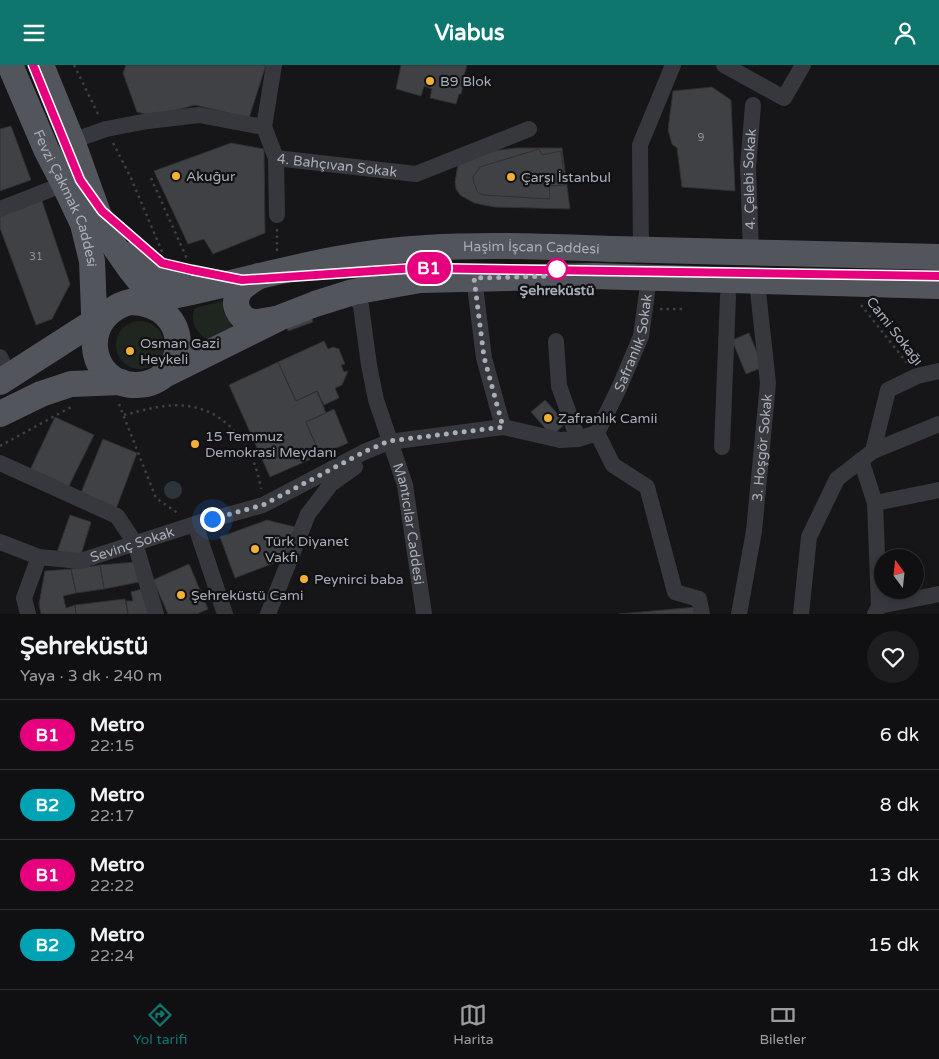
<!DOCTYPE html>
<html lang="tr">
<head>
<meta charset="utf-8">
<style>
	body { margin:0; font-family:"Varela Round",sans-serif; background:#1e1e20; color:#f1f3f6; height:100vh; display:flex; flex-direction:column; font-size:19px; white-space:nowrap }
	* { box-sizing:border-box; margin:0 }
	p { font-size:16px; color:#9c9d9f }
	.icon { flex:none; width:28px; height:28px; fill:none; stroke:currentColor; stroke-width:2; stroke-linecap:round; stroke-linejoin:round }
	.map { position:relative; height:549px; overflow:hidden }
	.details { display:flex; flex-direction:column; background:#101012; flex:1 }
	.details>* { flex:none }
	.badge { padding:0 10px; border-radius:16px; font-size:18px; line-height:32px }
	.needle { width:32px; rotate:345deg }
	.tools { position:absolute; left:874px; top:484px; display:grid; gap:10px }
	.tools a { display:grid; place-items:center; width:50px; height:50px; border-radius:50%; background:#101012; box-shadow:0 2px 8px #0003,0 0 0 1px #303032; font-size:25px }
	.you { position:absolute; width:25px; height:25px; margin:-12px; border:4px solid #fff; border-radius:50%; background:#1a73e8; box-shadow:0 0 0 8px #1a73e833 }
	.map>.badge { position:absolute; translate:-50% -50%; box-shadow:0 0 0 2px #fff }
	.round { display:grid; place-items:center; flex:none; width:52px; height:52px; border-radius:26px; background:#1e1e20 }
	.headline { display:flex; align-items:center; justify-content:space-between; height:85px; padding:0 20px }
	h1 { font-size:24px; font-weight:700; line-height:38px }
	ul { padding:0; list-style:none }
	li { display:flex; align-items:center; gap:15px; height:70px; padding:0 20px; border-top:1px solid #303032 }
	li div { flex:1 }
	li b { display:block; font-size:19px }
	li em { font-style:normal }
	li .badge { min-width:55px; font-weight:700; text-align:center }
	header { display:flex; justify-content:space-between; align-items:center; height:65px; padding:0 20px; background:#0f766e; color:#fff; font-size:22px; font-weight:700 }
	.tabs { display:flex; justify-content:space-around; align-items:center; height:70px; border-top:1px solid #303032; background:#101012; font-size:14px; color:#9c9d9f }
	.tabs a { display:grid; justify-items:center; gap:2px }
	.tabs .current { color:#0f766e }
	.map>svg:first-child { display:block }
</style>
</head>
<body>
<header><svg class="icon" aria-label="menu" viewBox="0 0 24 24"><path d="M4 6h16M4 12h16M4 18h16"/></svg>Viabus<svg class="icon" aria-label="person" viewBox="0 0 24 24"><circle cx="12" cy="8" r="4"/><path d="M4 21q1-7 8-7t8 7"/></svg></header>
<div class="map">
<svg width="939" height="549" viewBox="0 0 939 549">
	<rect width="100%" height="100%" fill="#161618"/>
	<path fill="#1e261f" d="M222 236 224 238C221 253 230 252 232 263L208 274C196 269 189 255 195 243Z
		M116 280a24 24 0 1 1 48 0a24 24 0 1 1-48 0Z"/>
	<path fill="#2c353c" d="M164 425a9 9 0 1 1 18 0a9 9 0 1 1-18 0Z"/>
	<path fill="#404145" stroke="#303034" d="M126 0H266L249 53 195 40 154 51 137 47 123 8Z
		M401 0H467L461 21H463L461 29H459L456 39 430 33 432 24 424 21 421 31 396 24Z
		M712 22 731 35 735 126 682 122 677 83 672 79 668 65 673 26Z
		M11 61 31 115 0 126V64Z
		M231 78 264 84 265 168 213 189 204 174 188 179 154 106Z
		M516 83H562L570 144 494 142 474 138 460 130 456 124 455 117 458 99 492 86Z
		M539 84 542 90 561 86 565 120 549 121 550 134 484 130 478 128 474 118 473 112 480 102Z
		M41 133 70 219 52 254 36 260 0 163V150Z
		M312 253 313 257 288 266 287 262Z
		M749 268 763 302 746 309 732 275Z
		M324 276 328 284 333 282 339 284 345 299 341 300 344 307 348 306 342 320 335 323 339 333 324 340 317 326 296 336 278 297Z
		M278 297 296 336 317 326 326 348 306 357 320 390 270 412 229 320Z
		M545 335 566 358 552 371 531 347Z
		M334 344 348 378 320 390 306 357Z
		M55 352 94 370 67 425 29 407Z
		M103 374 137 388 116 444 80 430Z
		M70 450 91 457 80 493 57 487Z
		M267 455 295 462 282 495 235 513 220 472Z
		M136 497 139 517 104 524 100 500Z
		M189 499 208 544 197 549H168L153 515Z
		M100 500 104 524 76 528 71 504Z
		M71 504 76 528 63 531 66 543 75 540 76 549H41L39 539 45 506Z
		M145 523 151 549H128L126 536H133L131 527Z
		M125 534 128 549H76L75 540Z
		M697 542V549H619Z"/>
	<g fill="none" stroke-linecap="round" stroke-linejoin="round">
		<path stroke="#3d3f44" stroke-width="2.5" stroke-dasharray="2.5 4" stroke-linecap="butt" d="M74 0 99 51
			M113 78 131 113 163 189
			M151 113 188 196
			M277 186V164
			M861 240 907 298
			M660 244H684
			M119 339 156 433 179 449
			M124 350C144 345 167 338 188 341 230 347 255 385 261 424
			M0 381 73 341"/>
		<g stroke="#37383d" stroke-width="16">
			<path d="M724 0 784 33 803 0"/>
			<path d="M264 62 274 0"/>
			<path id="s1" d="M72 76 106 64 148 56 199 50 264 62 276 93 416 109 529 64"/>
			<path d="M276 93 277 150"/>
			<path d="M0 144 64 119"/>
			<path d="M641 184 640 80 673 0"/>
			<path id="s2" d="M751 188 748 102 753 40"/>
			<path d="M474 213 484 293 503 362"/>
			<path id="s3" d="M353 227 361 241 369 300 376 335 405 420 424 549"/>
			<path d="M556 276 559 321 578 374"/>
			<path d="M0 292 5 302"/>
			<path id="s4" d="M597 368 620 321 641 271 649 213"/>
			<path d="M722 382 728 231"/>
			<path d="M873 386 888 325 917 311 939 306"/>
			<path d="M861 395 875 438 879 541 875 549"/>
			<path d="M0 398 117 451 135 478 156 549"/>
			<path d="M875 438 939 425"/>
			<path d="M0 477 39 492"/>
			<path d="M879 541 939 529"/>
			<path id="s5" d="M28 549 24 533 39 492 80 496 195 459"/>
			<path d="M225 549 195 459 263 440 364 387 389 377 503 362 560 375 578 374 597 368 613 400 647 422 675 527 699 534 702 549"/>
			<path d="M268 549 308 449 331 419 355 402"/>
			<path id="s6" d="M739 549 754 466 768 318 757 217"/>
			<path d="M801 549 809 472 837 414 873 386 939 359"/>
		</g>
		<g stroke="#53555c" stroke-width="26">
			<path id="s7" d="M10 0 46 84 64 119 83 159 92 196 95 272"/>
			<path d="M41 0 72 76 105 168 131 205 163 245"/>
			<path d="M130 190C150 210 175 218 203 217"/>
			<path d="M259 211C252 216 241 221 238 229 232 242 241 256 255 257 261 257 269 255 275 254"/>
			<path id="s8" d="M131 237C195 239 190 318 137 320 86 321 77 247 134 236 148 234 163 233 177 230 259 213 341 187 426 183 489 179 552 182 615 184 723 186 831 190 939 192"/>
			<path d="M162 311 279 253 315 239 353 227 420 215 593 211 939 221"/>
			<path d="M0 317 106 249"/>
			<path d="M0 349 41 329 71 319 121 317"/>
		</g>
	</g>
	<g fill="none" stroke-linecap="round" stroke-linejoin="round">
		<g stroke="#fff" stroke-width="11">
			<path id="line" d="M33 0 80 115 102 146 162 198 192 205 242 215 416 203 939 211"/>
		</g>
		<use href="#line" stroke="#e6007e" stroke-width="8"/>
		<path stroke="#a8adb8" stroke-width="5" stroke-dasharray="0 9" d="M212 454 263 440 364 387 389 376 503 362 484 292 474 213 559 211 557 204"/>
	</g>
	<g fill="#f2b134" stroke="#111113" stroke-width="2">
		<circle cx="430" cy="16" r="5"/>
		<circle cx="176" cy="111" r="5"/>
		<circle cx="511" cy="112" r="5"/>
		<circle cx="130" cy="286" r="5"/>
		<circle cx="548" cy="353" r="5"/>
		<circle cx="195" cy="379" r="5"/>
		<circle cx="255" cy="484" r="5"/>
		<circle cx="304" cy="514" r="5"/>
		<circle cx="181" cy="530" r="5"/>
	</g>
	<circle fill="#fff" stroke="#e6007e" stroke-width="2.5" cx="557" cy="204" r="10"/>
	<g text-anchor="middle" stroke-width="4.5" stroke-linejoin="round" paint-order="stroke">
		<g font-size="11" fill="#8e929b">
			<text x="701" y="76">9</text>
			<text x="36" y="195">31</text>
		</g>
		<g font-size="14" fill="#a8adb8" stroke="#111113" text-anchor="start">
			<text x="440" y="21">B9 Blok</text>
			<text x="186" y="116">Akuğur</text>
			<text x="521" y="117">Çarşı İstanbul</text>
			<text x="140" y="283">Osman Gazi<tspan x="140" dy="16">Heykeli</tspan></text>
			<text x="558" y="358">Zafranlık Camii</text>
			<text x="205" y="376">15 Temmuz<tspan x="205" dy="16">Demokrasi Meydanı</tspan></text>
			<text x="265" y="481">Türk Diyanet<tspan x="265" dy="16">Vakfı</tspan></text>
			<text x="314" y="519">Peynirci baba</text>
			<text x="191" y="535">Şehreküstü Cami</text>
		</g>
		<g font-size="14" fill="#a8adb8" stroke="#111113">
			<text dy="5" stroke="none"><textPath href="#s1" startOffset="291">4. Bahçıvan Sokak</textPath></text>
			<text dy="5" stroke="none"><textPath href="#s2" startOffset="74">4. Çelebi Sokak</textPath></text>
			<text dy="5" stroke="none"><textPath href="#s7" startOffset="145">Fevzi Çakmak Caddesi</textPath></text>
			<text dy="5" stroke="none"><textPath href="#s8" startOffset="666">Haşim İşcan Caddesi</textPath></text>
			<text transform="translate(895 266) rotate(52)" y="5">Cami Sokağı</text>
			<text dy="5" stroke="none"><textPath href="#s4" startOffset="98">Safranlık Sokak</textPath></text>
			<text dy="5" stroke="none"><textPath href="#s6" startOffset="168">3. Hoşgör Sokak</textPath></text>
			<text dy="5" stroke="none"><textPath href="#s3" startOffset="240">Mantıcılar Caddesi</textPath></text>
			<text dy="5" stroke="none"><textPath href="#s5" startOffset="156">Sevinç Sokak</textPath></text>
		</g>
		<g font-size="14" font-weight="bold" fill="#a8adb8" stroke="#111113">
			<text x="557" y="230">Şehreküstü</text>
		</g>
	</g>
</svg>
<div class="tools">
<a><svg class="needle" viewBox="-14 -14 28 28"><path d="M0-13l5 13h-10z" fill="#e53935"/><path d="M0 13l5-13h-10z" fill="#9c9d9f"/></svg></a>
</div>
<div class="you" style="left:212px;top:454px"></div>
<b class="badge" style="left:429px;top:203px;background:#e6007e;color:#fff">B1</b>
</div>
<section class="details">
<div class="headline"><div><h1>Şehreküstü</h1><p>Yaya · 3 dk · 240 m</p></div><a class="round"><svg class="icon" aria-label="heart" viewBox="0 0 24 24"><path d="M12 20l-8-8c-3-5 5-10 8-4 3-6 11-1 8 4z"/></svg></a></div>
<ul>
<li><span class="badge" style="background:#e6007e;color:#fff">B1</span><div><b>Metro</b><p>22:15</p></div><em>6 dk</em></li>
<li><span class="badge" style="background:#00a3b4;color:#fff">B2</span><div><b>Metro</b><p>22:17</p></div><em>8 dk</em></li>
<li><span class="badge" style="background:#e6007e;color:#fff">B1</span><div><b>Metro</b><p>22:22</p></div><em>13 dk</em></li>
<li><span class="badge" style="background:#00a3b4;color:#fff">B2</span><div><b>Metro</b><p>22:24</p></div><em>15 dk</em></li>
</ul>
</section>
<nav class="tabs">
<a class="current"><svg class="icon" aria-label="directions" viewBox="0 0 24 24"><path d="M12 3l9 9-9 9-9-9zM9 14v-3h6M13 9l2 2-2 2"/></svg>Yol tarifi</a>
<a><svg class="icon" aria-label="map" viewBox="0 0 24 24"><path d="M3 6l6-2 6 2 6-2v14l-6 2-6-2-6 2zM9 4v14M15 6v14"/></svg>Harita</a>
<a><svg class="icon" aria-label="tickets" viewBox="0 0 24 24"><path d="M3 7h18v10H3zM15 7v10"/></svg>Biletler</a>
</nav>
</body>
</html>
